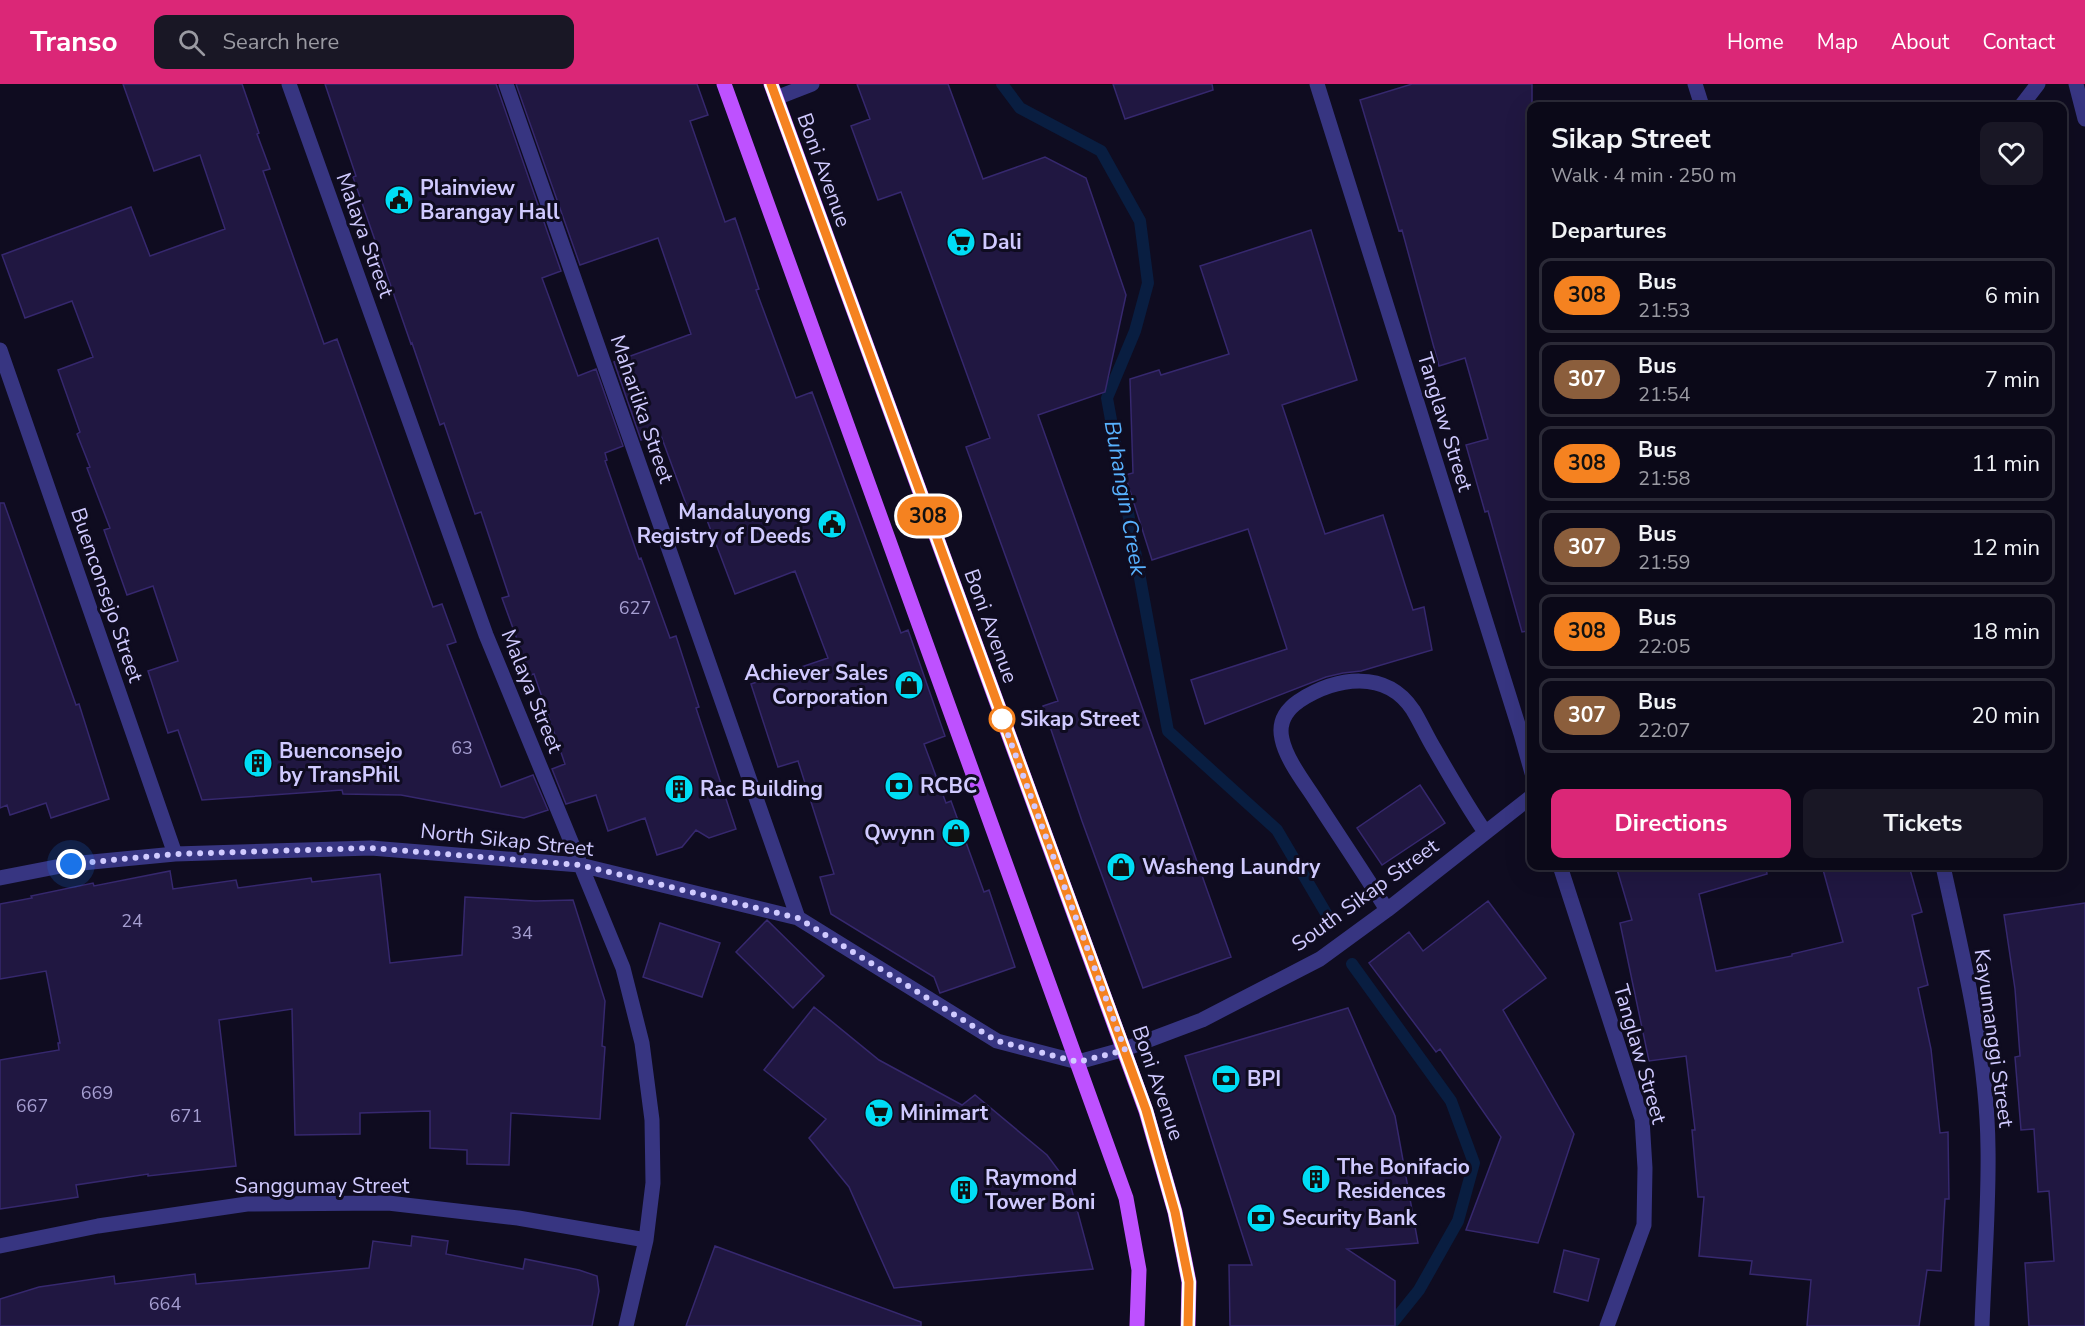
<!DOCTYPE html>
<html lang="en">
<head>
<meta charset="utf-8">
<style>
	body { margin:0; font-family:"Nunito Sans",sans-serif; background:#191725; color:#f1f3f6; height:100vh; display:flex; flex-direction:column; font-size:22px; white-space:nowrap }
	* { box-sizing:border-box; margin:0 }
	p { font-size:20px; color:#9a9aa2 }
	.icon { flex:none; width:33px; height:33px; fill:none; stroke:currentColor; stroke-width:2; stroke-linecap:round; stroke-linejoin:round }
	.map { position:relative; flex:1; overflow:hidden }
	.side { position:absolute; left:1527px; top:18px; width:540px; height:768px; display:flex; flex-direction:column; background:#0b0918; border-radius:12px; box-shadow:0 6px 24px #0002,0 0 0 2px #2b2a37 }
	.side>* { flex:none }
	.badge { padding:0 12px; border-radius:20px; font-size:21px; line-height:39px }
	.you { position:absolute; width:30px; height:30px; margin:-15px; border:4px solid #fff; border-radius:50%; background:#1a73e8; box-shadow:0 0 0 9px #1a73e833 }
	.map>.badge { position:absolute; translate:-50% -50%; box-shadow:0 0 0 3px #fff }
	h2 { padding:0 24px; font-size:22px; line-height:54px }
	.round { display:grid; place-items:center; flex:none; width:63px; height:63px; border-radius:12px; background:#191725 }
	.headline { display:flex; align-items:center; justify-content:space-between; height:102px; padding:0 24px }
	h1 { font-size:28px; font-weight:700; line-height:45px }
	.cta { display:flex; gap:12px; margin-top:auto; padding:12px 24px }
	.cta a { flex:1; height:69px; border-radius:12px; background:#db2777; color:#fff; font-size:24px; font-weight:700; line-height:69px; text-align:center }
	.cta a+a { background:#191725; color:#f1f3f6 }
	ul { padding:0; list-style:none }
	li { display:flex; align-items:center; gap:18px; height:75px; margin:0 12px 9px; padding:0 12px; border:3px solid #2b2a37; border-radius:12px }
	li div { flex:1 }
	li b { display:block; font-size:22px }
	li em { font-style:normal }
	li .badge { min-width:66px; font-weight:700; text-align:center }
	header { display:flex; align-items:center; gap:36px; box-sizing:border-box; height:84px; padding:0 30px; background:#db2777; color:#fff }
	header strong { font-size:28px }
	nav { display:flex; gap:33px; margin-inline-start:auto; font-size:21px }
	.search { width:420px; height:54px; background:#191725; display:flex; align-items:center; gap:15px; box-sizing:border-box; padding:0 21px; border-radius:12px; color:#9a9aa2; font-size:22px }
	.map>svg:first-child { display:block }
</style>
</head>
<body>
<header>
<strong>Transo</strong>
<div class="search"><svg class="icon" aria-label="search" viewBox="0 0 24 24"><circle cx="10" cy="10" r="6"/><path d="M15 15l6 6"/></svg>Search here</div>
<nav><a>Home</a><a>Map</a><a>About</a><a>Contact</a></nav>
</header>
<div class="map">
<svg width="2085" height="1242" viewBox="0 0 2085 1242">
	<rect width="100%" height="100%" fill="#0f0c20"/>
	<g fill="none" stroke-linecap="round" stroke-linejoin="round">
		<path stroke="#091e41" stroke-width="12" d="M1002 0 1020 24 1101 67 1140 137 1148 199 1135 247 1107 314 1168 647 1277 746 1330 836
			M1352 880 1451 1017 1474 1079 1458 1137 1419 1206 1390 1242"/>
	</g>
	<path fill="#201741" stroke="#36286e" stroke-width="1.5" d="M123 0H242L259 49 257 50 270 85 263 87 324 260 337 255 433 523 442 520 456 558 447 561 501 703 533 691 548 726 524 734 401 711 343 710 342 706 202 716 178 646 168 649 148 587 178 577 153 502 127 511 104 446 110 444 87 384 90 383 77 350 80 348 58 286 93 273 72 217 25 234 2 171 131 123 150 172 225 145 200 71 154 87Z
		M325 0H496L561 187 542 194 578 292 596 285 623 362 605 369 607 376 605 377 639 475 641 474 670 554 676 552 699 623 696 624 736 745 709 754 696 746 682 763 657 771 645 734 608 747 596 711 566 720 552 685 565 680 534 590 530 591 502 514 509 512 481 428 475 430 444 339 440 341 412 259 411 260 353 93 356 92Z
		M516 0H697L708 31 690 37 725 138 735 134 759 205 756 206 796 314 812 308 901 549 908 546 945 652 924 660 946 719 951 717 984 808 989 806 1015 883 940 909 934 893 831 830 820 793 834 790 798 677 778 683 751 600 828 574 795 487 735 510 702 423 689 428 660 349 641 356 614 278 691 250 658 154 580 181Z
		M857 0H948L983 95 1045 73 1086 94 1126 211 1105 308 1038 331 1231 873 1143 904 1082 737 1043 622 1058 617 966 363 990 354 901 108 878 116 851 42 870 35Z
		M1113 0H1212L1213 6 1125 35Z
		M1412 0H1532V546L1522 548 1488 427 1485 428 1466 361 1488 355 1465 274 1439 282 1402 146 1399 147 1360 16Z
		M1311 146 1357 296 1282 321 1325 450 1383 431 1413 526 1424 523 1432 566 1361 587 1343 589 1326 593 1205 640 1191 596 1287 565 1248 445 1152 476 1125 391 1133 389 1130 295 1159 286 1161 291 1229 270 1200 182Z
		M0 419H4L76 621 79 620 109 715 51 734 46 719 10 731 7 721 0 724Z
		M1420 701 1445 739 1382 781 1357 744Z
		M1616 782H1766L1767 790 1699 810 1716 887 1792 872V870L1843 858 1822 782H1909L1922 828 1912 831 1928 901 1918 904 1931 965 1940 1049 1948 1048 1949 1115H1945L1941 1187 1927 1186 1919 1242H1807L1811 1196 1750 1190 1752 1177 1699 1172 1704 1113H1698L1692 1046H1695L1686 972 1649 977 1620 839 1632 836Z
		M170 787 173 805 236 796 238 804 311 794 312 798 380 790 390 879 462 871 465 813 535 817 573 816 605 917 602 962 605 963 600 1035 511 1029 509 1081 467 1080V1066L430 1064V1027L360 1029V1050L295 1051 292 925 219 936 236 1082 148 1092V1090L76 1101 78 1113 0 1125V976L59 966 58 959H60L46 887 0 895V820L32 814 31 812 93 799 94 802Z
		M1488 817 1546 894 1503 926 1574 1050 1538 1159 1466 1146 1501 1053 1440 965 1436 968 1369 879 1409 848 1423 867Z
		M2085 819V1242H2029L2025 1179 2054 1177 2049 1107 2038 1108 2034 1045 2021 1046 2015 973 2020 972 2015 905 2004 831Z
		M767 836 824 892 793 924 736 868Z
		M660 839 720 859 702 913 643 893Z
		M814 923 879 976 962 1021 975 1011 1047 1071 1071 1103 1093 1185 894 1204 849 1103 809 1054 826 1035 764 986Z
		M1348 924 1395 1032 1418 1159 1347 1165 1395 1197V1242H1230L1229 1181H1252L1185 972Z
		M412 1152 448 1157 446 1170 523 1185 525 1175 579 1186 597 1192 599 1207 592 1242H0V1215L39 1203 114 1192 115 1200 195 1190 196 1200 369 1184 373 1157 411 1162Z
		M715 1162 921 1238V1242H686Z
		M1564 1166 1599 1175 1588 1217 1554 1208Z"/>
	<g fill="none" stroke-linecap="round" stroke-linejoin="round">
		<path stroke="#373581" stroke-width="15" d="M289 0 486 551 623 884 642 959 652 1036 653 1099 646 1156 626 1242
			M506 0 798 834
			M1317 0 1521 650 1532 689
			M1695 0 1702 22
			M2076 0 2085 35
			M776 14 812 0
			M2021 22 2038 0
			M0 266 175 770
			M1560 782 1642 1035 1645 1084 1644 1141 1607 1242
			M1943 782C1963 874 1987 969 1988 1064 1989 1123 1984 1183 1982 1242
			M0 794 71 780 175 770 371 764 580 781 798 834 997 957 1078 978 1125 965 1202 936 1320 875 1387 826 1532 712
			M1387 826C1364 789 1339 752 1315 715 1304 698 1286 675 1282 655 1278 638 1286 626 1299 617 1336 593 1386 585 1413 626 1421 639 1427 653 1435 666 1451 694 1467 722 1485 748
			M0 1162 98 1142 247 1120 388 1119 518 1134 646 1156"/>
		<path stroke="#be51ff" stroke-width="15" d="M724 0 1126 1114 1139 1186 1137 1242
			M771 0 1146 1027 1175 1128 1189 1198 1188 1242"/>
	</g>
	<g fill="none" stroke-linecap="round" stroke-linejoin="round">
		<g stroke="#fff" stroke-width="14">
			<path id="line" d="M771 0 1146 1026 1175 1128 1189 1198 1188 1242"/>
		</g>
		<use href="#line" stroke="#f58220" stroke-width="9"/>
		<path stroke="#d0caff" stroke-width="6" stroke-dasharray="0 10.8" d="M71 780 175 770 371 764 580 781 798 834 997 957 1078 978 1125 966 1001 632 1002 635"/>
	</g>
	<defs>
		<g id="civic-disc" transform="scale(1.5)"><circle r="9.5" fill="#00ddf5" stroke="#0f0c20"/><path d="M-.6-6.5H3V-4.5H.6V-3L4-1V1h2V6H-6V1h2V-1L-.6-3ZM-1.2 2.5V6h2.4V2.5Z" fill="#111"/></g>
		<g id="supermarket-disc" transform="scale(1.5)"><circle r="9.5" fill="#00ddf5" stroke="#0f0c20"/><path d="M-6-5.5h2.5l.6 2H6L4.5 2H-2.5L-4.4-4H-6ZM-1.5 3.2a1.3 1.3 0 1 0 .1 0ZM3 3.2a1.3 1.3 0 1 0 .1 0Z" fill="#111"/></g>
		<g id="shop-disc" transform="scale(1.5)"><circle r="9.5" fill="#00ddf5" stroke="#0f0c20"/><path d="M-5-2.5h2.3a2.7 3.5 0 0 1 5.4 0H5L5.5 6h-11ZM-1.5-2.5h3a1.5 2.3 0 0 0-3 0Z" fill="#111"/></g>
		<g id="building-disc" transform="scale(1.5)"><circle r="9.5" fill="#00ddf5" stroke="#0f0c20"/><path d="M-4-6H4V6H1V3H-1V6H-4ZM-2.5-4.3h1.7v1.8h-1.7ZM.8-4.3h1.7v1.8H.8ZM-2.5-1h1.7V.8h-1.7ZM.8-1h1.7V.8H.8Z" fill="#111"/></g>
		<g id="bank-disc" transform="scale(1.5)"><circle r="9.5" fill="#00ddf5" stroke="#0f0c20"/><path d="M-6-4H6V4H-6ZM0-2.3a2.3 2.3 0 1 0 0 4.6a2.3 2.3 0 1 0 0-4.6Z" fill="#111"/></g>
	</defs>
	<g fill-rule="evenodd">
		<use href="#civic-disc" x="399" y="116"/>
		<use href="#supermarket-disc" x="961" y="158"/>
		<use href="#civic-disc" x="832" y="440"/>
		<use href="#shop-disc" x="909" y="601"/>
		<use href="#building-disc" x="258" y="679"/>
		<use href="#bank-disc" x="899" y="702"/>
		<use href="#building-disc" x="679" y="705"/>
		<use href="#shop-disc" x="956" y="749"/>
		<use href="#shop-disc" x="1121" y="783"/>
		<use href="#bank-disc" x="1226" y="995"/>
		<use href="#supermarket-disc" x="879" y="1029"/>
		<use href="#building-disc" x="1316" y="1095"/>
		<use href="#building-disc" x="964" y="1106"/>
		<use href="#bank-disc" x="1261" y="1134"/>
	</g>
	<circle fill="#fff" stroke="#f58220" stroke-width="3" cx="1002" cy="635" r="12"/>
	<g text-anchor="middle" stroke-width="6" stroke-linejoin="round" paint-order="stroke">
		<g font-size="18" fill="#a49dd0">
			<text x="635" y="530">627</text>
			<text x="462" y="670">63</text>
			<text x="132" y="843">24</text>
			<text x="522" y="855">34</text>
			<text x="97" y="1015">669</text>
			<text x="32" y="1028">667</text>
			<text x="186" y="1038">671</text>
			<text x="165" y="1226">664</text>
		</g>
		<g font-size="21" fill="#d0caff" stroke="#0f0c20">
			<text transform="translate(824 86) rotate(70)" y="7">Boni Avenue</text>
			<text transform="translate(365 151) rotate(70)" y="7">Malaya Street</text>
			<text transform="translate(642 325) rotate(71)" y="7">Maharlika Street</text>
			<text transform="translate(1445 338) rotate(73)" y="7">Tanglaw Street</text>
			<text transform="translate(107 511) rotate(71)" y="7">Buenconsejo Street</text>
			<text transform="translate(991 542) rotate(70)" y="7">Boni Avenue</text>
			<text transform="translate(532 607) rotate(68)" y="7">Malaya Street</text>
			<text transform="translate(507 756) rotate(6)" y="7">North Sikap Street</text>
			<text transform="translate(1365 811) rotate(-36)" y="7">South Sikap Street</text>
			<text transform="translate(1994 954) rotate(82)" y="7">Kayumanggi Street</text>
			<text transform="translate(1640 970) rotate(74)" y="7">Tanglaw Street</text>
			<text transform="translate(1158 999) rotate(71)" y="7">Boni Avenue</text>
			<text x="322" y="1109">Sanggumay Street</text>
		</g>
		<g font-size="21" font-weight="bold" fill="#d0caff" stroke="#0f0c20" text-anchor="start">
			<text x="420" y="111">Plainview<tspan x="420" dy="24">Barangay Hall</tspan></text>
			<text x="982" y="165">Dali</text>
			<text x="811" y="435" text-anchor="end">Mandaluyong<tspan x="811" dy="24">Registry of Deeds</tspan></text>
			<text x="888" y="596" text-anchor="end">Achiever Sales<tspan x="888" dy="24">Corporation</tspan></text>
			<text x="279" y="674">Buenconsejo<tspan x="279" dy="24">by TransPhil</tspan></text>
			<text x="920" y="709">RCBC</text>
			<text x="700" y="712">Rac Building</text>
			<text x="935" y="756" text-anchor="end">Qwynn</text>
			<text x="1142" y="790">Washeng Laundry</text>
			<text x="1247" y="1002">BPI</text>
			<text x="900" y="1036">Minimart</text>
			<text x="1337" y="1090">The Bonifacio<tspan x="1337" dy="24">Residences</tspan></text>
			<text x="985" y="1101">Raymond<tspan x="985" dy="24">Tower Boni</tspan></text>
			<text x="1282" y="1141">Security Bank</text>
		</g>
		<g font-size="21" font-weight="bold" fill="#d0caff" stroke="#0f0c20" text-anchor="start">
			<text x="1020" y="642">Sikap Street</text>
		</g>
		<g font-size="22" font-style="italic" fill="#58b2ff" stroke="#0f0c20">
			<text transform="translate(1126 414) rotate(80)" y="8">Buhangin Creek</text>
		</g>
	</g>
</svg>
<div class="you" style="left:71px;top:780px"></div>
<b class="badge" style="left:928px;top:432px;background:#f58220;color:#111">308</b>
<section class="side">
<div class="headline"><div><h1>Sikap Street</h1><p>Walk · 4 min · 250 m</p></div><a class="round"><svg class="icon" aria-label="heart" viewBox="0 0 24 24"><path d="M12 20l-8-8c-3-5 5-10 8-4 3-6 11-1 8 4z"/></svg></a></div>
<h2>Departures</h2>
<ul>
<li><span class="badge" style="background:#f58220;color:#111">308</span><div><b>Bus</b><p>21:53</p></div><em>6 min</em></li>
<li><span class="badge" style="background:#8b5e3c;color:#fff">307</span><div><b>Bus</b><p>21:54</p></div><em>7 min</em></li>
<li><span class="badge" style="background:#f58220;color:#111">308</span><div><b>Bus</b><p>21:58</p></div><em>11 min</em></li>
<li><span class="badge" style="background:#8b5e3c;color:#fff">307</span><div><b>Bus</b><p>21:59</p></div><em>12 min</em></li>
<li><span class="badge" style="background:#f58220;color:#111">308</span><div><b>Bus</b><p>22:05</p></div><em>18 min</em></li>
<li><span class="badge" style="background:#8b5e3c;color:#fff">307</span><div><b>Bus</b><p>22:07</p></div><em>20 min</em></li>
</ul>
<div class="cta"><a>Directions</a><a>Tickets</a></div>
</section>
</div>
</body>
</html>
